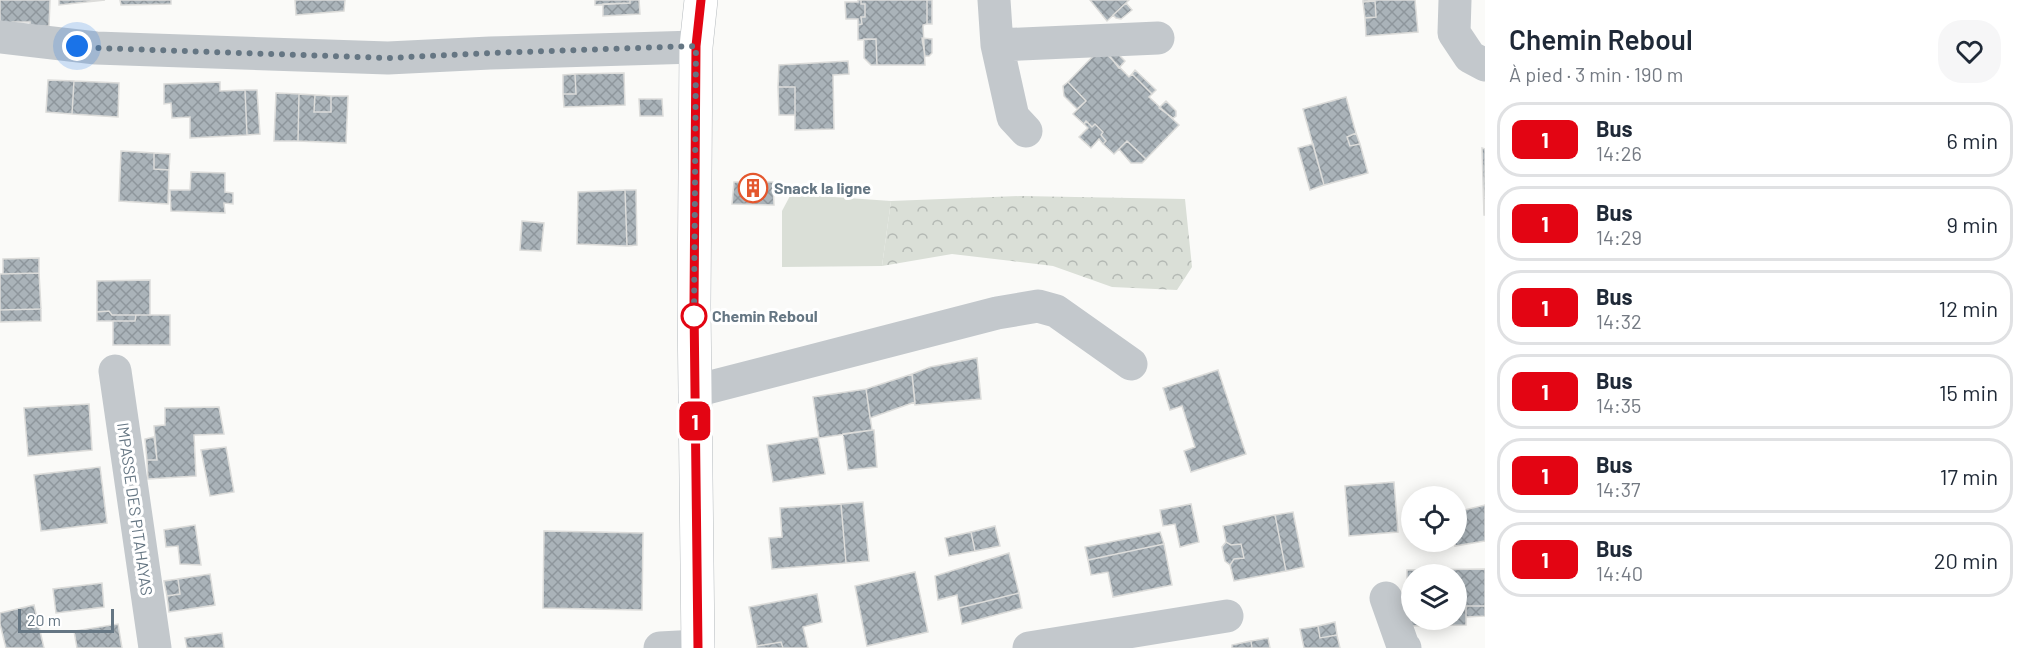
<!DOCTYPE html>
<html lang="fr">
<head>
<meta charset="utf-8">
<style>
	body { margin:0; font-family:Barlow,sans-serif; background:#f6f6f7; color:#1f2937; height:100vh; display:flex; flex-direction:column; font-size:22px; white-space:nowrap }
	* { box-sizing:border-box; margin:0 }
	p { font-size:20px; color:#747a83 }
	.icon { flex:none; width:33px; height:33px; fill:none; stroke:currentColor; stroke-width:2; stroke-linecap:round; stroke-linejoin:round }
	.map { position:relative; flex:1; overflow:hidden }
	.details { display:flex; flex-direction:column; background:#fff; width:540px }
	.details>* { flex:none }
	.badge { padding:0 12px; border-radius:9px; font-size:21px; line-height:39px }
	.fabs { position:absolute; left:1401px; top:486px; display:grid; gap:12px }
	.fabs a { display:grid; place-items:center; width:66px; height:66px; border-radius:50%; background:#fff; box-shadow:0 3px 15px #0003; font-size:30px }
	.scale { position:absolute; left:18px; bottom:15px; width:96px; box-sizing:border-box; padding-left:6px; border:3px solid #657683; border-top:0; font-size:16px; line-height:21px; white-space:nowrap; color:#657683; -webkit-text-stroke:4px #fff; paint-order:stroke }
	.you { position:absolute; width:30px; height:30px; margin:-15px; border:4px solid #fff; border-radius:50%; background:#1a73e8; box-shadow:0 0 0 9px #1a73e833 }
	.map>.badge { position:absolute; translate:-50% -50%; box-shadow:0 0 0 3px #fff }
	.round { display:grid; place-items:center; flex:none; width:63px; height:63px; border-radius:24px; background:#f6f6f7 }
	.headline { display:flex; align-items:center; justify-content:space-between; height:102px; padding:0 24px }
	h1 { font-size:28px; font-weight:600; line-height:45px }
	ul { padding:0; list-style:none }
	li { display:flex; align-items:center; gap:18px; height:75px; margin:0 12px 9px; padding:0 12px; border:3px solid #e0e1e3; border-radius:24px }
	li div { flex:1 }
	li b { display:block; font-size:22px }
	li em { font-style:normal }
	li .badge { min-width:66px; font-weight:700; text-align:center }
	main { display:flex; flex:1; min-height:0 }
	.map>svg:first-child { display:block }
</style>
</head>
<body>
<main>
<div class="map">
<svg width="1485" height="648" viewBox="0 0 1485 648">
	<defs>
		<pattern id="park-crowns" width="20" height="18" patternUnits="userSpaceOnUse" patternTransform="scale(1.5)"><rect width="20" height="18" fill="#dadfd7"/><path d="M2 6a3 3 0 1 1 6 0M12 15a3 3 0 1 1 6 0" fill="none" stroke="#b4b9b4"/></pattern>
		<pattern id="building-cross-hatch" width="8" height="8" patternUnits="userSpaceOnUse" patternTransform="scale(1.5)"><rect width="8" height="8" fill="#aab3b9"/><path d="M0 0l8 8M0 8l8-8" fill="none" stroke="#8e969c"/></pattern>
	</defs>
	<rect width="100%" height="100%" fill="#fafaf8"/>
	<path fill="url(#park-crowns)" d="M1021 196 1185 199 1192 267 1177 290 1112 287 1053 266 952 254 882 266 891 201Z"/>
	<path fill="#dadfd7" d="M791 194 891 201 882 266 782 267V211Z"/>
	<path fill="url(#building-cross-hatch)" stroke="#dcdcda" stroke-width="1.5" d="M0 0H50L49 26 30 27V22H13L0 26Z
		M59 0H105L59 5Z
		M120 0H171V4L121 5Z
		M295 0H345L344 11 296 15Z
		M595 0H630V3L595 5Z
		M630 0H639L640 14 603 16V4L630 3Z
		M858 0H861V4H865V17H861L862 24 858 25V19H846L845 2H858Z
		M861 0H927V24L923 25 925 65H877L876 39 858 40V25L862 24 861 17H865V4H861Z
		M927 0H932V24H927Z
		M1090 0H1129L1107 21Z
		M1363 0H1415L1418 32 1366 36 1365 18 1376 17 1375 1 1363 2Z
		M1375 1 1376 17 1365 18 1363 2Z
		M1126 3 1132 10 1121 19 1116 18 1113 15Z
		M922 38 932 39V53L929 56H925Z
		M864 39H876L877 65H871L864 58Z
		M1101 48 1129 77 1132 74 1152 94 1149 97 1179 125 1146 159 1127 141 1114 154 1103 144 1106 141 1101 135 1103 132 1095 124 1092 127 1086 121 1084 124 1073 114 1086 101 1068 82Z
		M1115 51 1125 61 1119 68 1108 54Z
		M848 61 849 74 833 75 834 129 795 130V87H778L779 65Z
		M1135 70 1156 90 1152 94 1132 74Z
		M624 73 625 105 564 107 563 94H576L575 74Z
		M575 74 576 94H563V75Z
		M48 80 74 81 72 114 46 112Z
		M74 81 119 83 118 117 72 114Z
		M220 82V91L245 90 247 135 190 138V117L172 118 171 103 164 104V84Z
		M1068 82 1086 101 1077 109 1064 96 1063 86Z
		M778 87H795V115H779Z
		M245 90H257L260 134 247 135Z
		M276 93 299 94 298 141H274Z
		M299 94 315 95 314 112H331V96H348L346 143 298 141Z
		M315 95 331 96V112H314Z
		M1346 97 1356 133 1347 137 1350 146 1360 144 1368 173 1324 185 1303 109Z
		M639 99H662L663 116H640Z
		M1166 101 1176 111V116L1173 118 1159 108Z
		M1086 121 1092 127 1095 124 1103 132 1101 135 1106 141 1103 144 1099 139 1091 148 1079 137 1088 128 1084 124Z
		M1356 133 1360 144 1350 146 1347 137Z
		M1127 141 1146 159 1142 163H1131L1119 149Z
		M1313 144 1324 185 1310 190 1298 148Z
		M1482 148 1485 149V215H1484Z
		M121 151 154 153V169L169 170 168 204 119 201Z
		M154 153 170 154 169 170 154 169Z
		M191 172 225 173V192L233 193V204L224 203 225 213 171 211 170 190H190Z
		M734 182H773L774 205 732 204Z
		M625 190H636L637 245 627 246Z
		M625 190 627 246 577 244 578 192Z
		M522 221 544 223 541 251 520 250Z
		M39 258V273L3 274V259Z
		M39 273 41 309 0 310V274Z
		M150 280V315H112L109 311 97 312V281Z
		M41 309V321L0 322V310Z
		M109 311 112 315H136L135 321H97V312Z
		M136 315H170V345H113V321H135Z
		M977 358 981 399 915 405 912 374 930 367Z
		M1218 370 1246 454 1191 472 1184 451 1195 447 1182 406 1170 410 1163 388Z
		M912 374 915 402 870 418 866 389Z
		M866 389 872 430 819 438 813 397Z
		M89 404 92 450 28 456 24 408Z
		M219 407 224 434 194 435 196 476 148 479 147 460H157L154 426 165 425V408Z
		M872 430H874L877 467 848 470 843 434Z
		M154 437 157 460H147L145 439Z
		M818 437 825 474 773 482 767 445Z
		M226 447 234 492 210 496 201 450Z
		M100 467 107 523 41 531 34 475Z
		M1394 482 1398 532 1349 536 1345 486Z
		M863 502 869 561 846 563 841 504Z
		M841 504 846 563 772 569 769 538 782 537 780 508Z
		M1191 504 1199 542 1180 547 1175 524 1163 526 1160 510Z
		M1485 505V541L1455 546 1456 512Z
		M1293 512 1304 567 1286 571 1275 515Z
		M1275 515 1286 571 1234 581 1230 565 1234 559 1244 558 1241 544 1231 545 1226 542 1223 526Z
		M195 525 201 565 180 564 178 546 166 547 164 530Z
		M995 526 1000 546 975 551 971 532Z
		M544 531 643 533 642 610 543 608Z
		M971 532 975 551 949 556 945 538Z
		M1160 532 1164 544 1088 560 1085 547Z
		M1226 542 1231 545 1241 544 1244 558 1234 559 1230 565 1225 561 1222 547Z
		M1164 544 1172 585 1113 597 1108 572 1091 575 1088 560Z
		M1009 553 1019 593 959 608 957 595 938 600 935 576Z
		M1485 569V606H1456V574H1412V606H1407V570Z
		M915 572 928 632 867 646 855 586Z
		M210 574 215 605 169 612 167 596 180 594 178 579Z
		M178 579 180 594 167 596 164 581Z
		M102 583 104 607 56 613 53 589Z
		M1019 593 1022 608 962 624 959 608Z
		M817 594 822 622 803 627 808 648H783L781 642 757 646 749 607Z
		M34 605 44 648H6L0 624V613Z
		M1407 606H1412V620H1456V606H1466V625L1407 626Z
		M1466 606H1485V616L1466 617Z
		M1335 622 1337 635 1320 638 1318 626Z
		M118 624 122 648H77L74 631Z
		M1318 626 1320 638 1337 635 1340 648H1304L1300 629Z
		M222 633 224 648H187L185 638Z
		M1268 638 1270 648H1252L1251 641Z
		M1251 641 1252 648H1232V645Z
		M781 642 783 648H757V646Z"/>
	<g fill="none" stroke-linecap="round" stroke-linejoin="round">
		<g stroke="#b5babe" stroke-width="34">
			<path id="major" d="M698 648 694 306 696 47 701 0"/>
		</g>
		<path stroke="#c3c8cc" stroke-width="33" d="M994 0 997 45 1013 117 1026 131
			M1455 0 1454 33 1470 57 1485 65
			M0 37 96 48 388 58 490 53 696 47
			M997 45 1158 38
			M115 371 155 648
			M695 391 997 313 1038 306 1056 311 1131 364
			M1386 598 1403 646 1405 648
			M660 648 698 646
			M1029 648 1227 616"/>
		<use href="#major" stroke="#fff" stroke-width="33"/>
	</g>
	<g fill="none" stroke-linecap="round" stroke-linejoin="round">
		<g stroke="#fff" stroke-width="14">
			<path id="line" d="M698 648 694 306 696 46 701 0"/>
		</g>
		<use href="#line" stroke="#e30513" stroke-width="9"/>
		<path stroke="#657683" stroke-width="6" stroke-dasharray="0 10.8" d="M77 46 96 48 388 58 490 53 696 46 694 316"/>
	</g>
	<defs>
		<g id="building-ring" transform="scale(1.5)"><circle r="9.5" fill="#fff" stroke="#e4572e" stroke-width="1.5"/><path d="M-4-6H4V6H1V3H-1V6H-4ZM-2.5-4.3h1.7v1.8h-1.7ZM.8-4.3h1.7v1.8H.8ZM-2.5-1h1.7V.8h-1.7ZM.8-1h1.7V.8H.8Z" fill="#e4572e"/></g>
	</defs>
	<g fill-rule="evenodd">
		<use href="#building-ring" x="753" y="188"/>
	</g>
	<circle fill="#fff" stroke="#e30513" stroke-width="3" cx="694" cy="316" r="12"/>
	<g text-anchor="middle" stroke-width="6" stroke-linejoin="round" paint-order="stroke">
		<g font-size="16" font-weight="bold" fill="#657683" stroke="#fff" text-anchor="start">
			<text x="774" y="194">Snack la ligne</text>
		</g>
		<g font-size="16" font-weight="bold" fill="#657683" stroke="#fff" text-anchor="start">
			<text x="712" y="322">Chemin Reboul</text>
		</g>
		<g font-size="16" fill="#657683" stroke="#fff">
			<text transform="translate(135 509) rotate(82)" y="6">IMPASSE DES PITAHAYAS</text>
		</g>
	</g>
</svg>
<div class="fabs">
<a><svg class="icon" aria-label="locate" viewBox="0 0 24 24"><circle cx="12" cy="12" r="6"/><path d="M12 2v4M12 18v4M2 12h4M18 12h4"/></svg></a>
<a><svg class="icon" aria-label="layers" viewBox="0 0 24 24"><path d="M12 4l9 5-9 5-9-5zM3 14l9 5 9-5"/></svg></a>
</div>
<div class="scale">20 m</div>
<div class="you" style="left:77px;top:46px"></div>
<b class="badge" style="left:695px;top:421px;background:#e30513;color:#fff">1</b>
</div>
<section class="details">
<div class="headline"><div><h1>Chemin Reboul</h1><p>À pied · 3 min · 190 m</p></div><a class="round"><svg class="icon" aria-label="heart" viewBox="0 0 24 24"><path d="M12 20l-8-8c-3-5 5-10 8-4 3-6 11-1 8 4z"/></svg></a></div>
<ul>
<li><span class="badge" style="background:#e30513;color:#fff">1</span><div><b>Bus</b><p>14:26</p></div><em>6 min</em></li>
<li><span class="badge" style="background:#e30513;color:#fff">1</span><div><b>Bus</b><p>14:29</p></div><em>9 min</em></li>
<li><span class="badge" style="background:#e30513;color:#fff">1</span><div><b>Bus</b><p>14:32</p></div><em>12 min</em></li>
<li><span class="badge" style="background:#e30513;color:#fff">1</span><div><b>Bus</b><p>14:35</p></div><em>15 min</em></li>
<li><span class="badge" style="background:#e30513;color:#fff">1</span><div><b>Bus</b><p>14:37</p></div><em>17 min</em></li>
<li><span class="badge" style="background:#e30513;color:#fff">1</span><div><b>Bus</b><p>14:40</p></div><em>20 min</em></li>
</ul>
</section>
</main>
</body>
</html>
